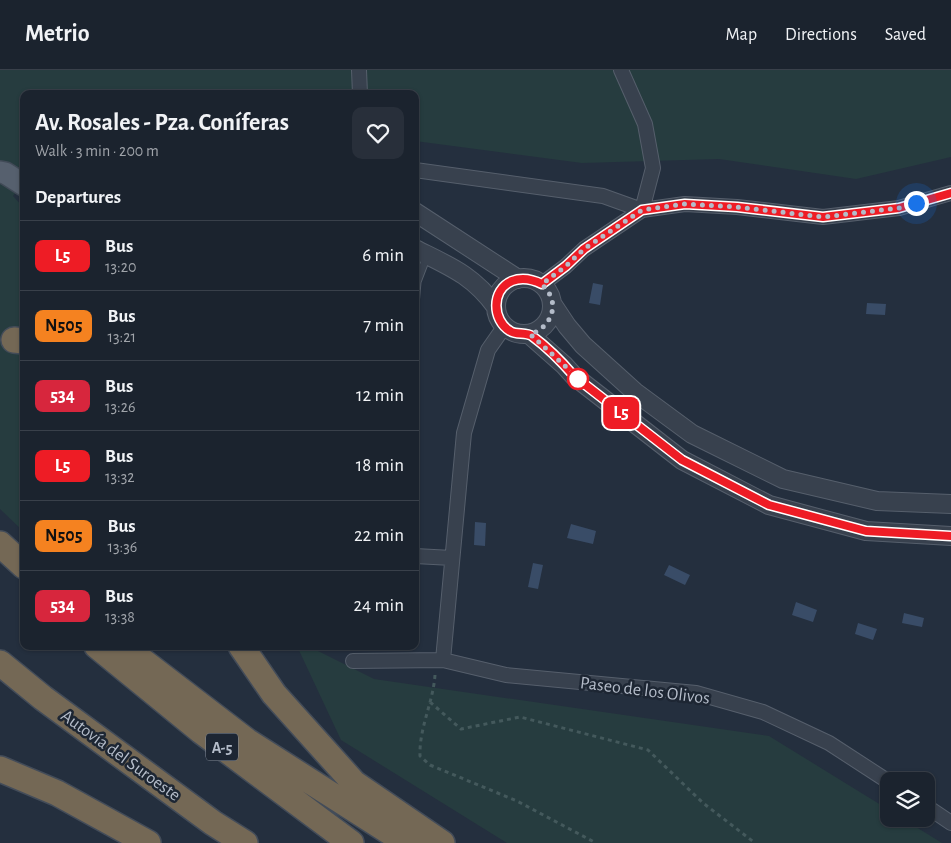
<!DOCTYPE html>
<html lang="en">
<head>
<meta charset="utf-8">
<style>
	body { margin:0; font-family:"Alegreya Sans",sans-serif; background:#282f3a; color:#f1f3f6; height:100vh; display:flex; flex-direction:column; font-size:19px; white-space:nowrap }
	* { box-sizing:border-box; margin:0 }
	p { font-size:16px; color:#a0a4aa }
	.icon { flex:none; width:28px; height:28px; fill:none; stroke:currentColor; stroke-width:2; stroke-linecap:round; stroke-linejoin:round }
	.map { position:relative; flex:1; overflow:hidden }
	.side { position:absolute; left:20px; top:20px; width:399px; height:560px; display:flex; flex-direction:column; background:#1b232e; border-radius:10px; box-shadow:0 1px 4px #0004,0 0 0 1px #39404a }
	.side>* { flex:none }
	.badge { padding:0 10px; border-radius:8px; font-size:18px; line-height:32px }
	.controls { position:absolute; left:880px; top:702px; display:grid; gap:10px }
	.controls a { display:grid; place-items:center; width:55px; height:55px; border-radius:10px; background:#1b232e; box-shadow:0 1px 4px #0004,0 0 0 1px #39404a; font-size:25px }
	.you { position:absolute; width:25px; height:25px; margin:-12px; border:4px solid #fff; border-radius:50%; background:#1a73e8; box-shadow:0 0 0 8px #1a73e833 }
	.map>.badge { position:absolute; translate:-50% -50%; box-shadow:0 0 0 2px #fff }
	h2 { padding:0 15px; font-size:19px; line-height:45px }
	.round { display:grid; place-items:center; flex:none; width:52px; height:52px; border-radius:10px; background:#282f3a }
	.head { display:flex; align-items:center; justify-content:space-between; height:85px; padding:0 15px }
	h1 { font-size:24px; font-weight:600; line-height:38px }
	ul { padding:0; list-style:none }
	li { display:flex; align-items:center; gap:15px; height:70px; padding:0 15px; border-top:1px solid #39404a }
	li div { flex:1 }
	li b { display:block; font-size:19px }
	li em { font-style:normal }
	li .badge { min-width:55px; font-weight:700; text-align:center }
	header { display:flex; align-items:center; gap:30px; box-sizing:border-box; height:70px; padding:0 25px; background:#1b232e; border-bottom:1px solid #39404a }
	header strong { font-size:24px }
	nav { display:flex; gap:28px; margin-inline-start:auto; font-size:18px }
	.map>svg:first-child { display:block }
</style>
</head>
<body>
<header>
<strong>Metrio</strong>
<nav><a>Map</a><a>Directions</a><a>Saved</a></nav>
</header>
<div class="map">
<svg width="951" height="773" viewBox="0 0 951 773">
	<rect width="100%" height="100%" fill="#242f3e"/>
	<path fill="#263c3f" d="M0 0H951V87L856 109 719 89 582 93 415 71V24H24V112L13 126 24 138V462L0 439Z
		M297 576H308L374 609 769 666 889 740V749H903L942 773H507L341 670Z"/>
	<path fill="#394c67" d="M593 213 603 215 600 235 589 233Z
		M867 233 886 234 885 245 866 244Z
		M475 452 486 453 485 476 474 475Z
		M571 454 596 461 593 474 567 468Z
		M533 493 543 495 538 519 528 517Z
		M669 495 690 505 685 515 664 505Z
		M796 532 817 540 813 552 792 545Z
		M904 543 924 548 922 557 902 553Z
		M858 553 877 559 873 570 855 564Z"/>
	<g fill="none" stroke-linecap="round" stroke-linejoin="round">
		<g stroke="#565f6c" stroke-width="9">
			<path id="service" d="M415 235 417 212 427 186"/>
		</g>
		<g stroke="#565f6c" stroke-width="16">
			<path id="minor" d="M359 0 360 24
				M415 100 603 126 642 140 653 98 645 54 621 0
				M542 214 566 196 584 179 642 140 685 134 737 137 823 147 899 138 951 123
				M504 257 488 280 464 363 443 590 506 605 696 623 763 642 829 673 889 712
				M415 486 452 488
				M353 591 443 590
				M926 736 951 753"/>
		</g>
		<g stroke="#565f6c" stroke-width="20">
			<path id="tertiary" d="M415 142 518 209
				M415 179C449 196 473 205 496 237
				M496 236a28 28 0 1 1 56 0a28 28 0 1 1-56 0Z
				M553 235 567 256 583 275 635 322 692 364 783 409 877 431 951 434
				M530 265 564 295 574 306 682 390 769 435 866 461 951 466"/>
		</g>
		<g stroke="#414a57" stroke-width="24">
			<path id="primary" d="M0 102 5 103 24 115"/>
		</g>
		<g stroke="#434c59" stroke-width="28">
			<path id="motorway" d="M14 270 24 271
				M0 474 24 496
				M97 576 201 661 351 773
				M123 576 247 671 407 773
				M241 576 274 624 354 713 442 773
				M0 593 43 628 213 753 245 773
				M0 699 57 723 148 773"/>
		</g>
		<path stroke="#44595c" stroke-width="3" stroke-dasharray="4 4" stroke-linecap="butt" d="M435 605C433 633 419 658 420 686L430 695 517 731 596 773
			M430 632 461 659 520 647 648 680 703 733 755 773"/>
		<use href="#service" stroke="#38414e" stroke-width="7"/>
		<use href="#minor" stroke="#38414e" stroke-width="14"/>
		<use href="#tertiary" stroke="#38414e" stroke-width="18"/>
		<use href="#primary" stroke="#56606e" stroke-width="21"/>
		<use href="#motorway" stroke="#746855" stroke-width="25"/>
	</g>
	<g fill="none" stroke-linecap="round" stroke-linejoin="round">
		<g stroke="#fff" stroke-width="11">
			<path id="line" d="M951 123 899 138 823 147 737 137 685 134 642 140 584 179 566 196 542 214C532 209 522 207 512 211 491 220 492 250 510 261 516 265 526 262 532 266 547 277 562 292 574 306L682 390 769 435 866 461 951 466"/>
		</g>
		<use href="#line" stroke="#ee1c25" stroke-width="8"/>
		<path stroke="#b4bcc9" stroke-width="5" stroke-dasharray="0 9" d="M578 309 564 295 530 264C546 260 557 243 551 227 549 222 545 218 542 214L566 196 584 179 642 140 685 134 737 137 823 147 899 138 916 133"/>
	</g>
	<circle fill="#fff" stroke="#ee1c25" stroke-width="2.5" cx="578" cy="309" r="10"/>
	<g text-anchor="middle" stroke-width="5" stroke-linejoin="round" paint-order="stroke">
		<rect fill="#1d2633" stroke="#878f9c" stroke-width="1" x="206" y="663.5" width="32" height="27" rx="4"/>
		<g font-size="16" font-weight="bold" fill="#b4bcc9">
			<text x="222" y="683">A-5</text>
		</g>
		<g font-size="18" fill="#b4bcc9" stroke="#1d2633">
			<text transform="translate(645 620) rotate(7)" y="6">Paseo de los Olivos</text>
			<text transform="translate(121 685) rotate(36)" y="6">Autovía del Suroeste</text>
		</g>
	</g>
</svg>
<div class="controls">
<a><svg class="icon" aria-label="layers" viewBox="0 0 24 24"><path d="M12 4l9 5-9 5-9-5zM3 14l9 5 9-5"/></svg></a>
</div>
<div class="you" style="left:916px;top:133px"></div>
<b class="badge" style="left:621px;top:343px;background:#ee1c25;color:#fff">L5</b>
<section class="side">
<div class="head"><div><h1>Av. Rosales - Pza. Coníferas</h1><p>Walk · 3 min · 200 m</p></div><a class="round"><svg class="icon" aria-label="heart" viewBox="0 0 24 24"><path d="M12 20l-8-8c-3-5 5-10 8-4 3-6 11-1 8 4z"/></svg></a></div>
<h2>Departures</h2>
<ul>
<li><span class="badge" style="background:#ee1c25;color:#fff">L5</span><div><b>Bus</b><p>13:20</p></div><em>6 min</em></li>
<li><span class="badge" style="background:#f58220;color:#111">N505</span><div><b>Bus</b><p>13:21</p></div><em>7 min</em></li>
<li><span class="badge" style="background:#d7263d;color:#fff">534</span><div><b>Bus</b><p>13:26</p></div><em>12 min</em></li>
<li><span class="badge" style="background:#ee1c25;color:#fff">L5</span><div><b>Bus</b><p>13:32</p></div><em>18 min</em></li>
<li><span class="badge" style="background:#f58220;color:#111">N505</span><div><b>Bus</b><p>13:36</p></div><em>22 min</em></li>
<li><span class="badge" style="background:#d7263d;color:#fff">534</span><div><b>Bus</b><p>13:38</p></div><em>24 min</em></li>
</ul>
</section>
</div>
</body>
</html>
